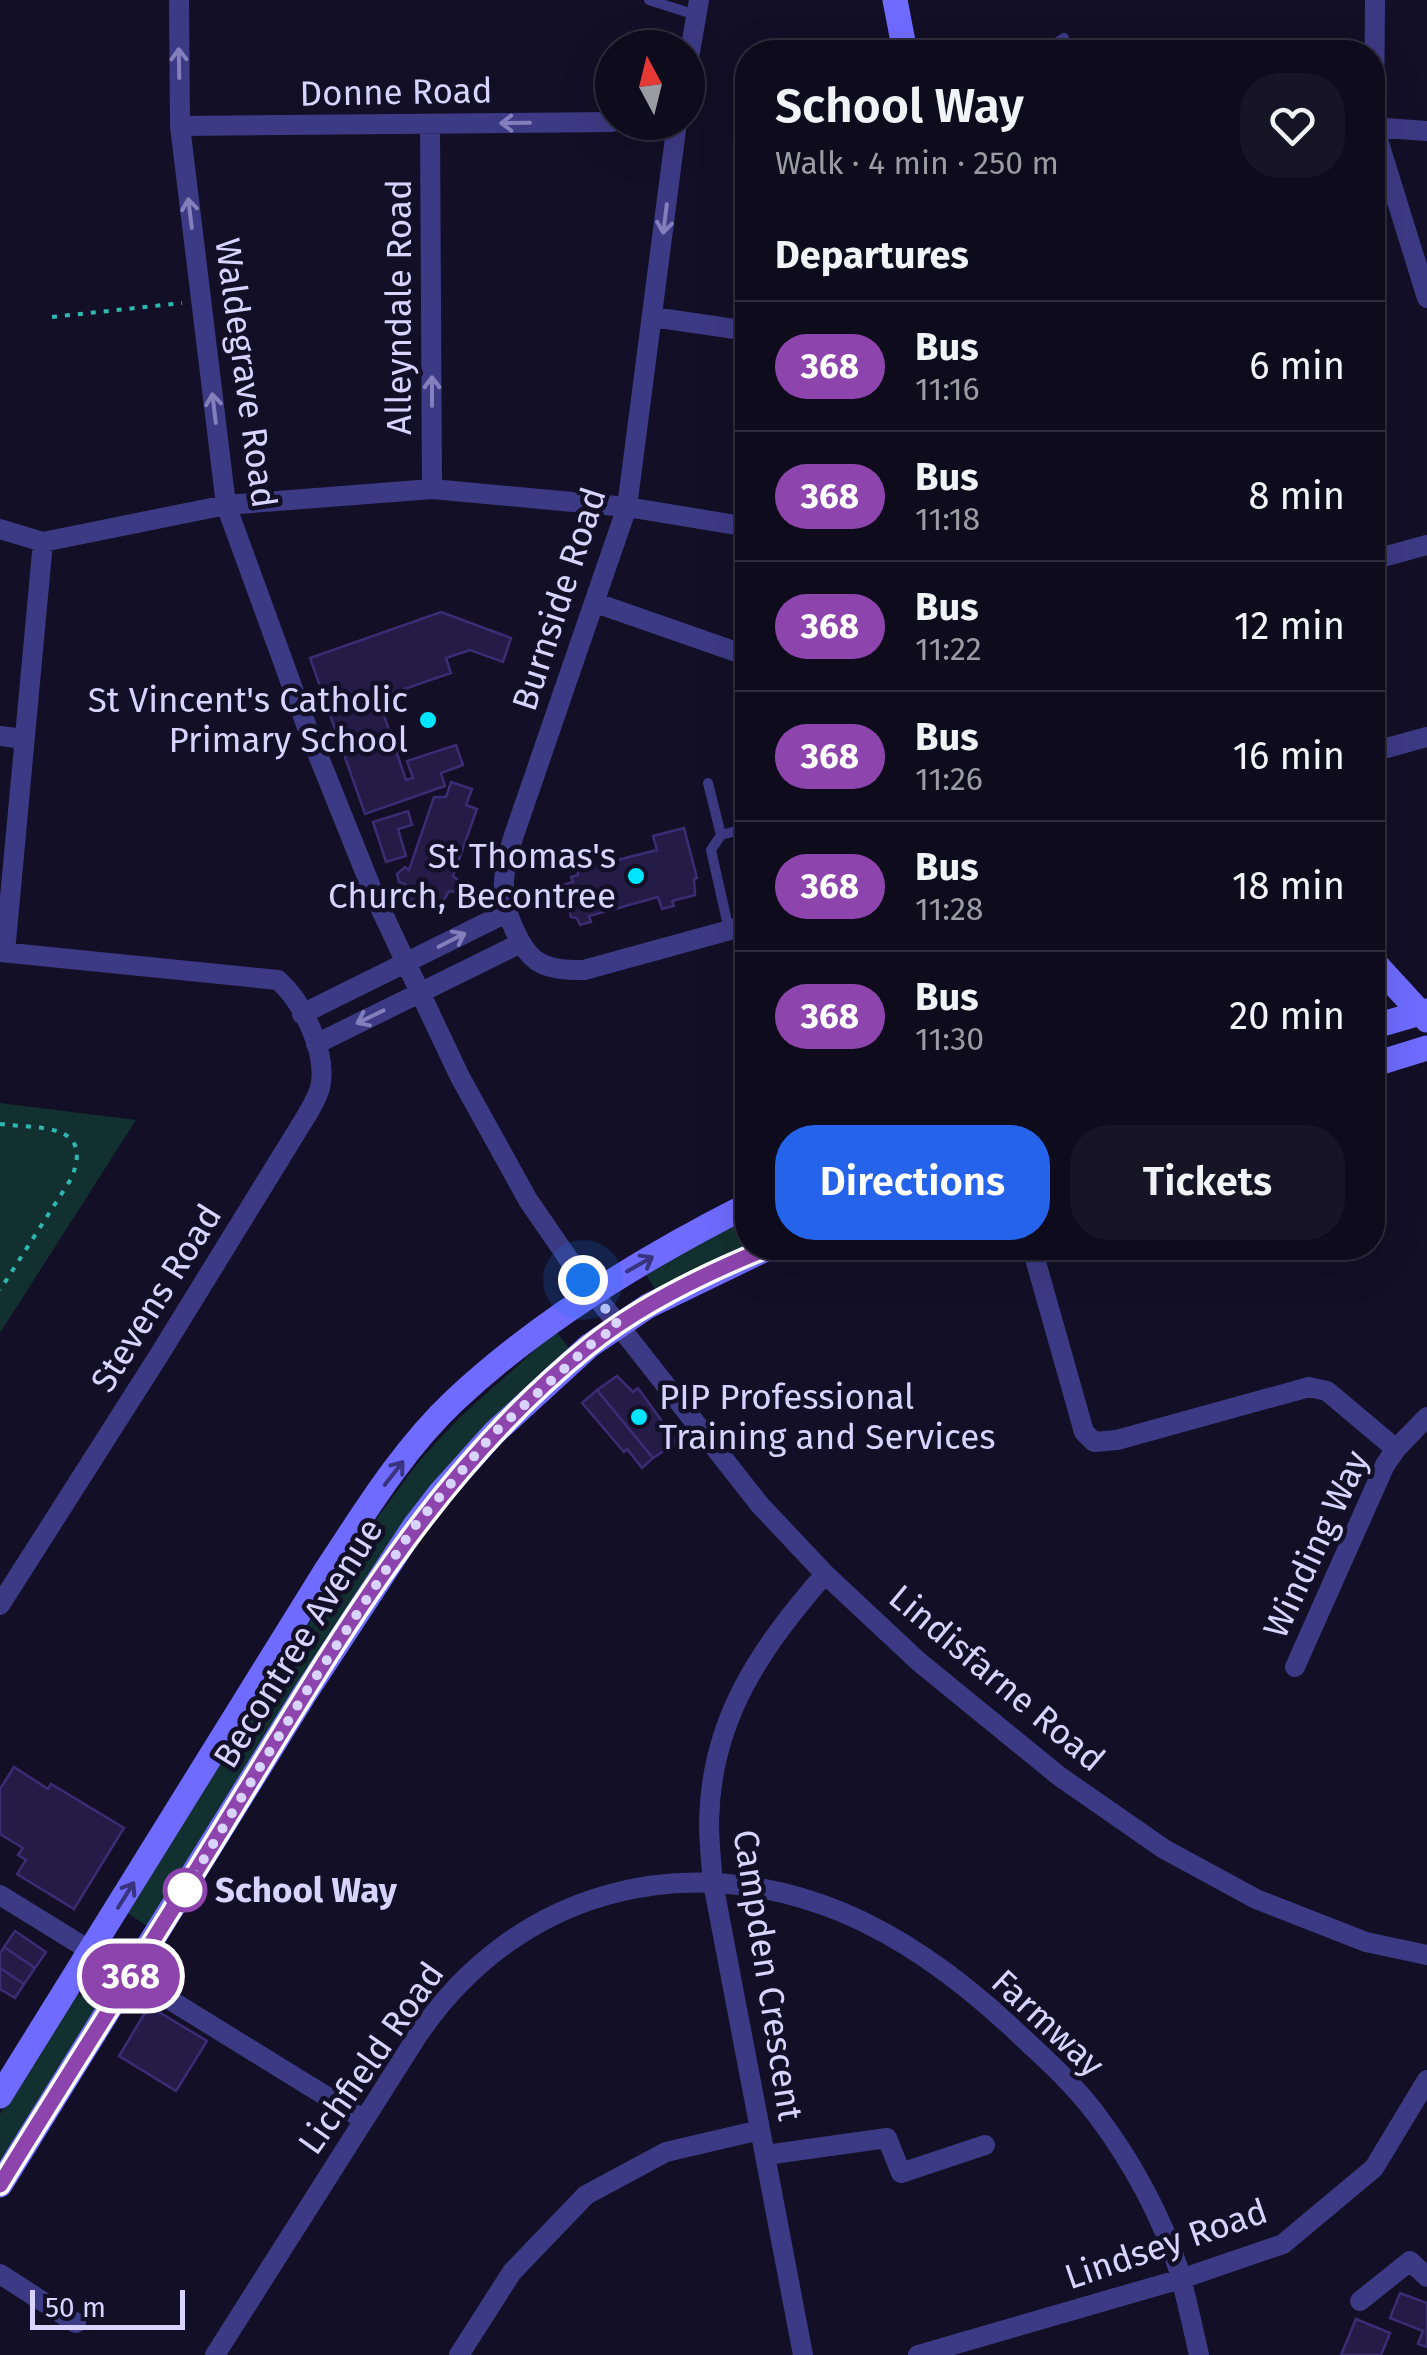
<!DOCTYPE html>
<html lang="en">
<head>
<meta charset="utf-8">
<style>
	body { margin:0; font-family:"Fira Sans",sans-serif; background:#171425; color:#f1f3f6; height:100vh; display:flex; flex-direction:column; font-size:38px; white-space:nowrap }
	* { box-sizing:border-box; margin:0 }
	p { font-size:32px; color:#9b9ba3 }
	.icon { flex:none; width:55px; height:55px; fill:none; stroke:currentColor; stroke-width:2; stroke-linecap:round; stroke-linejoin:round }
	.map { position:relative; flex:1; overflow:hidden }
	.panel { position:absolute; left:735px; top:40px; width:650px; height:1220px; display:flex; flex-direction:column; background:#0e0b1c; border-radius:40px; box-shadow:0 10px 40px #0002,0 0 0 2px #2e2b3b }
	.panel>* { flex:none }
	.badge { padding:0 20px; border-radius:32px; font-size:35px; line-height:65px }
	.needle { width:65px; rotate:353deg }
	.tools { position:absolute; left:595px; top:30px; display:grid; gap:20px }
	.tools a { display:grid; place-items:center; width:110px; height:110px; border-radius:50%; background:#0e0b1c; box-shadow:0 10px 40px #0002,0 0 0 2px #2e2b3b; font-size:50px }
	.scale { position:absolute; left:30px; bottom:25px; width:155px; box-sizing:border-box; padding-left:10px; border:5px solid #d9d4ff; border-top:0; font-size:28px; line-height:35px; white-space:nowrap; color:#d9d4ff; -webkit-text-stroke:8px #130f26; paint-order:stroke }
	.you { position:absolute; width:50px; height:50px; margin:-25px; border:8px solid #fff; border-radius:50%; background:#1a73e8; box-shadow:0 0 0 15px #1a73e833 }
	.map>.badge { position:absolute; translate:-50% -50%; box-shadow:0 0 0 5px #fff }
	h2 { padding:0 40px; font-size:38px; line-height:90px }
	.round { display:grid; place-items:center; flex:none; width:105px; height:105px; border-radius:40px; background:#171425 }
	.headline { display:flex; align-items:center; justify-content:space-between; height:170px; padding:0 40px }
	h1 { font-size:48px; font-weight:600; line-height:75px }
	.primary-button { display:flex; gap:20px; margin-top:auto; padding:20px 40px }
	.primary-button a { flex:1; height:115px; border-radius:40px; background:#2563eb; color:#fff; font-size:40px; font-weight:600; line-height:115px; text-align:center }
	.primary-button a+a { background:#171425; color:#f1f3f6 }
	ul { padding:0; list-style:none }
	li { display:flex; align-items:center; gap:30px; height:130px; padding:0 40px; border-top:2px solid #2e2b3b }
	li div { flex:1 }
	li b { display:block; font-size:38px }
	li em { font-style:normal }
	li .badge { min-width:110px; font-weight:700; text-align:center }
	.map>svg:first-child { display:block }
</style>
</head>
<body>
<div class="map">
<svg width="1427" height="2355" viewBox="0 0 1427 2355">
	<rect width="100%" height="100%" fill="#130f26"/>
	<path fill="#12302f" d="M0 1103 136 1120 0 1333Z
		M747 1214V1244L657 1292 643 1270Z
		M556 1331 571 1351 524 1391 150 1928 126 1912 366 1533 420 1460 460 1417Z
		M76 1993 98 2006 0 2161V2114Z"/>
	<path fill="#241b47" stroke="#3b2d73" stroke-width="2.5" d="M441 612 511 638 503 662 470 650 446 658 451 673 378 698 406 780 413 778 407 761 456 745 463 765 441 773 445 786 365 814 310 658Z
		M451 782 472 789 466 805 477 809 453 876 461 883 455 892 449 891 442 903 434 908 426 903 424 907 409 898 405 884 399 882 397 874 405 867 409 870 434 797H446Z
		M408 811 412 825 398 829 406 856 386 862 373 822Z
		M684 828 697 878 694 879 695 895 672 901 674 906 662 909 658 897 589 916 591 922 580 925 577 918 571 917 563 885 573 882 571 877 578 875 577 870 657 850 653 836Z
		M617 1376 633 1392 638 1388 677 1442 653 1458 597 1390Z
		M597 1390 653 1458 642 1468 627 1449 624 1452 582 1403Z
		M14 1767 48 1789 51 1784 124 1828 74 1909 17 1874 26 1860 18 1855 23 1848 0 1834V1789Z
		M15 1931 46 1952 35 1968 4 1947Z
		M4 1947 35 1968 24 1984 0 1968V1954Z
		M0 1968 24 1984 15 1998 0 1989Z
		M149 2006 207 2041 176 2091 119 2056Z
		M1400 2293 1427 2303V2347L1418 2344 1423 2331 1390 2318Z
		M1356 2319 1390 2333 1381 2355H1341Z"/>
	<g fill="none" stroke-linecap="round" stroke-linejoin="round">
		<path stroke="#2fb8b0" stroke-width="4" stroke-dasharray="5 8" stroke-linecap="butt" d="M52 317 182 303
			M0 1124C40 1129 95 1122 71 1179L0 1290"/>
		<path stroke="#3d3a85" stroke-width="10" d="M649 0 696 15
			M1042 52 1064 38
			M708 783 721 835
			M729 930 711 850 721 835 748 828"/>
		<path stroke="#3d3a85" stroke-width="20" d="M179 0 180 126 226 505 308 730 375 897 460 1077 528 1200 583 1280 760 1505 825 1574 918 1661 1059 1776 1164 1849 1256 1899 1366 1942 1427 1955
			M1375 0 1374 127 1427 298
			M688 63 699 0
			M677 122 627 507 514 835C503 869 498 895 514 929 519 940 526 954 537 961 550 970 569 970 584 970L748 925
			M430 124 432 489
			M180 126 612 122
			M1372 127 1427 131
			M653 317 748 331
			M0 529 43 542 226 505 432 489 627 507 748 527
			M1372 560 1427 545
			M596 603 748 656
			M0 736 24 739
			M1372 752 1427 737
			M0 952 278 980C303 1002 328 1054 320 1088 316 1101 309 1112 302 1123L161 1352 0 1605
			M5 952 43 542
			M302 1014 506 913
			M316 1044 521 943
			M1032 1248 1084 1432 1094 1442 1117 1440 1309 1387 1327 1391 1396 1449
			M1295 1667 1385 1465 1396 1449 1427 1417
			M0 1895 363 2119
			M766 2155 887 2138 901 2173 985 2145
			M0 2274 76 2323
			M1360 2301 1410 2261 1427 2277
			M215 2355 418 2035C516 1891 683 1846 844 1913 910 1941 971 1988 1023 2038 1048 2061 1075 2086 1096 2114 1131 2160 1163 2218 1180 2274 1187 2301 1193 2328 1199 2355
			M459 2355 512 2272 586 2195 666 2152 760 2130
			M803 2355 713 1883C711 1862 709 1841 709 1821 711 1718 761 1648 825 1574
			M918 2355 1181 2279 1283 2244 1374 2168 1427 2080"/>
		<path stroke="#6f6bff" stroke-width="25" d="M895 0 905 52
			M1372 960 1427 1020
			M1372 1027 1427 1011
			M1372 1065 1427 1048
			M0 2096 325 1572C364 1513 403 1449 454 1401 539 1321 645 1257 748 1205
			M0 2185 304 1695 414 1527 441 1492 494 1433 589 1346 648 1306 768 1248"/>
	</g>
	<defs><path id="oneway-shaft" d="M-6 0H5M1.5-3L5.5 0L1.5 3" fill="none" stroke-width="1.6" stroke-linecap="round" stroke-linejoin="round" transform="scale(2.5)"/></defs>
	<g stroke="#837fbc">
		<use href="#oneway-shaft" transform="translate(179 63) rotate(-91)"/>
		<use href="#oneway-shaft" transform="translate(515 123) rotate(179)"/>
		<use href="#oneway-shaft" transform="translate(190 213) rotate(-97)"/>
		<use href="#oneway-shaft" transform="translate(665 219) rotate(97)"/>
		<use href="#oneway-shaft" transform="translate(432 391) rotate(-90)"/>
		<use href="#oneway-shaft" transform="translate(214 408) rotate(-97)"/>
		<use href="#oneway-shaft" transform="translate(452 940) rotate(-27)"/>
		<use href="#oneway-shaft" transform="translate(370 1017) rotate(154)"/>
	</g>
	<g stroke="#38347d">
		<use href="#oneway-shaft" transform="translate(640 1264) rotate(-30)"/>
		<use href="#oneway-shaft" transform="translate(394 1473) rotate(-52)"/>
		<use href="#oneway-shaft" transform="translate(126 1895) rotate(-58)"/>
	</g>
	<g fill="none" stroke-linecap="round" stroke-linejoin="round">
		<g stroke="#fff" stroke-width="22">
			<path id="line" d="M0 2185C75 2063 153 1942 228 1819 333 1648 431 1473 589 1346 641 1304 706 1273 768 1248"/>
		</g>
		<use href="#line" stroke="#8e44ad" stroke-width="15"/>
		<path stroke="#d9d4ff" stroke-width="10" stroke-dasharray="0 18" d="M185 1890 304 1695 414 1527 494 1433 589 1346 618 1325 583 1280"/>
	</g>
	<g fill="#00e5ff" stroke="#130f26" stroke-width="4">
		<circle cx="428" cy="720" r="10"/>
		<circle cx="636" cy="876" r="10"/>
		<circle cx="639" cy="1417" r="10"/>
	</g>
	<circle fill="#fff" stroke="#8e44ad" stroke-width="5" cx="185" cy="1890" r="20"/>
	<g text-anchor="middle" stroke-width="9" stroke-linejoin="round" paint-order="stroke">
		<g font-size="35" fill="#d9d4ff" stroke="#130f26">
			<text transform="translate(396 92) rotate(-1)" y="12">Donne Road</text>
			<text transform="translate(399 307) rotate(-90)" y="12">Alleyndale Road</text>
			<text transform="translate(246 373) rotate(82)" y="12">Waldegrave Road</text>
			<text transform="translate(559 599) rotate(-72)" y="12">Burnside Road</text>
			<text transform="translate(156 1298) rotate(-58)" y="12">Stevens Road</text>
			<text transform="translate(1316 1544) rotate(-65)" y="12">Winding Way</text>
			<text transform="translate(298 1643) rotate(-58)" y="12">Becontree Avenue</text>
			<text transform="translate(997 1678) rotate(40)" y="12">Lindisfarne Road</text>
			<text transform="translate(768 1975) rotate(81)" y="12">Campden Crescent</text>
			<text transform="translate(1048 2023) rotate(43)" y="12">Farmway</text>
			<text transform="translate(371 2058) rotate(-55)" y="12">Lichfield Road</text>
			<text transform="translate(1166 2244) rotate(-19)" y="12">Lindsey Road</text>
		</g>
		<g font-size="35" fill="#d9d4ff" stroke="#130f26" text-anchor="end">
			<text x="408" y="712">St Vincent's Catholic<tspan x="408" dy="40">Primary School</tspan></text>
			<text x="616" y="868">St Thomas's<tspan x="616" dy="40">Church, Becontree</tspan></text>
			<text x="659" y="1409" text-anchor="start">PIP Professional<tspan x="659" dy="40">Training and Services</tspan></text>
		</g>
		<g font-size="35" font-weight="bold" fill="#d9d4ff" stroke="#130f26" text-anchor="start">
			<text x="215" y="1902">School Way</text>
		</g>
	</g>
</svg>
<div class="tools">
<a><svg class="needle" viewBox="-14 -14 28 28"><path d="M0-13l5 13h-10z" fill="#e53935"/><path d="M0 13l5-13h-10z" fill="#9b9ba3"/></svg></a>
</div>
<div class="scale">50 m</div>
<div class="you" style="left:583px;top:1280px"></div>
<b class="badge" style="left:131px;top:1976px;background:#8e44ad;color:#fff">368</b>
<section class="panel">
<div class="headline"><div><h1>School Way</h1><p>Walk · 4 min · 250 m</p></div><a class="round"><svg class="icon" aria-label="heart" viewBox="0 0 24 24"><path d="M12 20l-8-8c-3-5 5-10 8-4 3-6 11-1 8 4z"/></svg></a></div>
<h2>Departures</h2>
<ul>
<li><span class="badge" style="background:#8e44ad;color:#fff">368</span><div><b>Bus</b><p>11:16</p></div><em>6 min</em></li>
<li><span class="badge" style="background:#8e44ad;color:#fff">368</span><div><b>Bus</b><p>11:18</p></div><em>8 min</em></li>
<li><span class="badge" style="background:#8e44ad;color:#fff">368</span><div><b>Bus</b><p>11:22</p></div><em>12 min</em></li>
<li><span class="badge" style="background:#8e44ad;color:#fff">368</span><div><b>Bus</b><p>11:26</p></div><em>16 min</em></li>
<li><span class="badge" style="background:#8e44ad;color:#fff">368</span><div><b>Bus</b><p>11:28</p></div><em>18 min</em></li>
<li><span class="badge" style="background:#8e44ad;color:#fff">368</span><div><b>Bus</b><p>11:30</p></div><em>20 min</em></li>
</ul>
<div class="primary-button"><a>Directions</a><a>Tickets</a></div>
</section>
</div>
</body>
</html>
